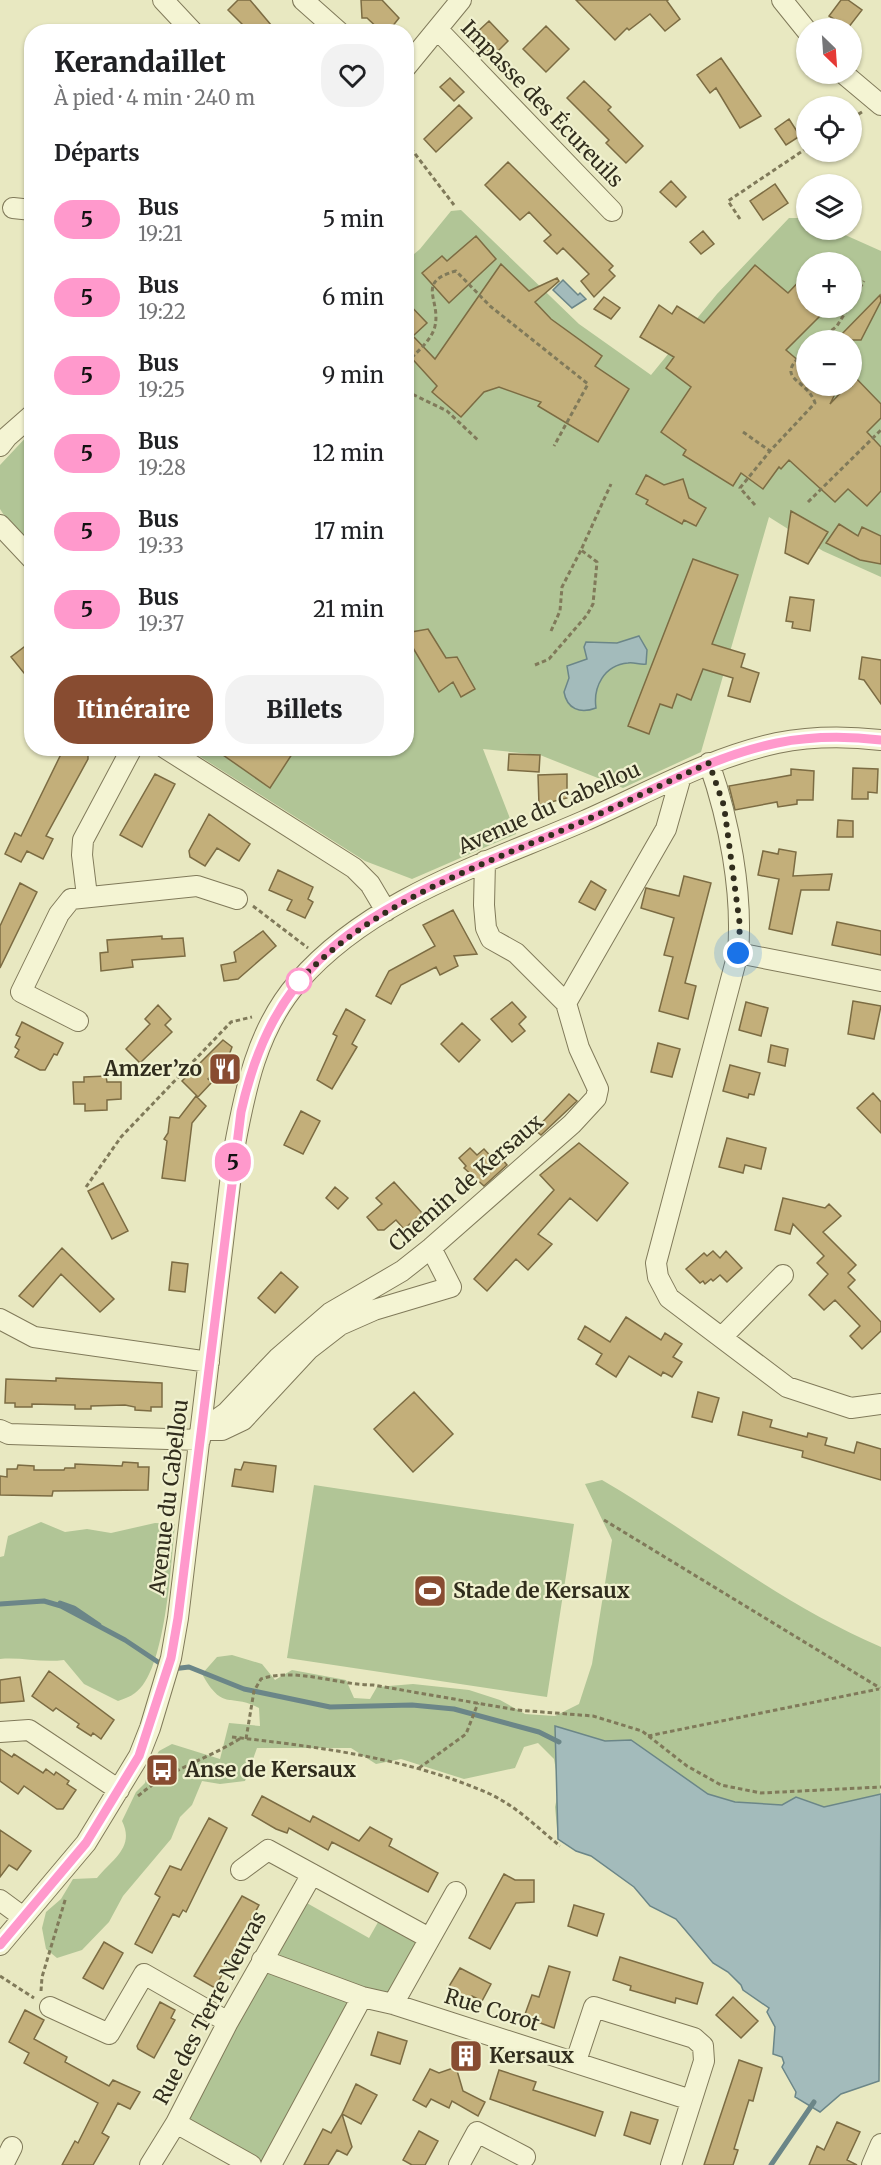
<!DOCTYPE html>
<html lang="fr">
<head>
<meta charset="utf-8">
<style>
	body { margin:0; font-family:Merriweather,serif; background:#f2f2f2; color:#202124; height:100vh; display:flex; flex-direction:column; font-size:22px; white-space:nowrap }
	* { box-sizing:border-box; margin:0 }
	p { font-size:20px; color:#757577 }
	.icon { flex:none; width:33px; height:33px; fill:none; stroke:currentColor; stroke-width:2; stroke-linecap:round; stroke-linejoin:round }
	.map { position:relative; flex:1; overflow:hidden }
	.details { position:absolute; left:24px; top:24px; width:390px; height:732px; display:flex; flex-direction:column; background:#fff; border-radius:24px; box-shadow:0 2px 4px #0004 }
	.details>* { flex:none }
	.badge { padding:0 12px; border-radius:20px; font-size:21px; line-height:39px }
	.needle { width:39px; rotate:155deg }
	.tools { position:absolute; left:796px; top:18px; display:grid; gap:12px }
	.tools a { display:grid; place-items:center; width:66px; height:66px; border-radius:50%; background:#fff; box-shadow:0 2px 4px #0004; font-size:30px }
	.you { position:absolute; width:30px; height:30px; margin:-15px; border:4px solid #fff; border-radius:50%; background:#1a73e8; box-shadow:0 0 0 9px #1a73e833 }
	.map>.badge { position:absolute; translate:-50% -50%; box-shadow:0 0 0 3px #fff }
	h2 { padding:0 30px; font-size:22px; line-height:54px }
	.round { display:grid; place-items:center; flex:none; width:63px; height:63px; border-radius:24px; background:#f2f2f2 }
	.headline { display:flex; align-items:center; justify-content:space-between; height:102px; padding:0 30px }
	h1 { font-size:28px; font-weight:800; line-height:45px }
	.button { display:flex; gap:12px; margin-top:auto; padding:12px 30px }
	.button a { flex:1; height:69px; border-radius:24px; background:#884c31; color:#fff; font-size:24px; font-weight:800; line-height:69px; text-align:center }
	.button a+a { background:#f2f2f2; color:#202124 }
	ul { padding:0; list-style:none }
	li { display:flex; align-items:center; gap:18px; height:78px; padding:0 30px }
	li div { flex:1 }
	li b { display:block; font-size:22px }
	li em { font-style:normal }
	li .badge { min-width:66px; font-weight:700; text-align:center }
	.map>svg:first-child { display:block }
</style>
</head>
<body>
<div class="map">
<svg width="881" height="2165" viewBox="0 0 881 2165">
	<rect width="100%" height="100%" fill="#e8e8c1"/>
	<path fill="#b1c596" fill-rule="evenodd" d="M461 210 579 324 651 375 717 294 789 218H807V230H834L881 251V577L823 551 769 517 701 752 623 788 540 755 483 749 516 834 412 879 365 861 188 749 406 748 407 260 420 249 451 211ZM807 262H852V308H807ZM807 340H852V386H807Z
		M31 432V547L11 526 0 509V465Z
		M602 1480C696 1535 780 1604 881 1647L879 2081 840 2094 820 2112 795 2097 796 2092 782 2067 784 2063 782 2057 773 2054 775 2027 767 2012 769 2008 743 1990 741 1985 728 1972 713 1963 676 1919 650 1906 634 1887 591 1856 576 1851 558 1839 555 1807 559 1788 554 1759 538 1743 524 1747 515 1768 464 1779 401 1759 376 1764 351 1748H257L245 1781 220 1784 202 1781 192 1805 180 1817 171 1839 123 1896 109 1922 82 1950 57 1958 46 1949 42 1928 46 1912 61 1899 73 1879 97 1878C113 1859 135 1847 122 1821L136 1792 145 1783 149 1768 159 1751 172 1744 220 1759 229 1723 260 1726 259 1708C229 1692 224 1713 202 1674L217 1657 232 1655 262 1664 275 1680 292 1670 346 1680 354 1698 370 1699 377 1687 413 1684 469 1690 500 1700 525 1714 555 1716 579 1704 592 1664 612 1540 585 1484Z
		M314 1485 574 1524 547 1697 287 1658Z
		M41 1522 65 1532 87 1529 111 1533 155 1523 175 1524C171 1562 166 1672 135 1693 130 1697 123 1699 118 1701L84 1684 64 1660C41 1663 22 1657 0 1659V1557L4 1556 8 1536Z
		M305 1902 369 1938 381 1917 423 1938 389 2001 272 1957Z
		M266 1969 355 2005 266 2164 183 2116Z"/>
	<path fill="#a3bbbb" stroke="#6b8688" stroke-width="1.5" d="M563 280 578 295 580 293 586 299 572 308 553 290Z
		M639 636 647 650 646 664C640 665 634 662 628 663 604 665 593 687 596 708 580 714 567 709 564 692L569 678 567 666 587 659 584 647 586 642 617 643Z
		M555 1726 605 1741 631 1740 708 1794 735 1802 782 1805 796 1797 824 1807 881 1794 879 2081 841 2094 820 2112 795 2097 796 2092 782 2067 784 2063 782 2057 773 2054 775 2027 767 2012 769 2008 743 1990 741 1985 728 1972 713 1963 676 1919 650 1906 634 1887 591 1856 576 1851 558 1839Z"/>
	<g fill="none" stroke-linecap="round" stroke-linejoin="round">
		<path stroke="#6b8688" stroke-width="5" d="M60 1603 74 1608 99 1625
			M0 1604 44 1601 61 1606 125 1640 164 1666
			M172 1669 189 1667 244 1689 330 1707 412 1705 454 1709 539 1732 559 1742
			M771 2165 814 2102"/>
	</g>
	<path fill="#c3af7a" stroke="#7c6c43" stroke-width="1.5" d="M238 0H250L277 32H250L228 10Z
		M361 0H382L399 18 388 32H382L367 18H362Z
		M576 0H668L667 1 680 19 665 31 650 14 629 30 627 28 615 40Z
		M841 0H848L862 10 848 28 829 16Z
		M489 21 508 41 493 56 473 36Z
		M546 26 569 49 546 72 523 49Z
		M721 58 761 116 740 128 716 88 710 93 697 75Z
		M450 78 464 92 454 101 440 87Z
		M584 81 611 107 608 110 643 146 626 163 606 143 609 140 567 98Z
		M459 105 472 118 436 152 424 139Z
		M789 119 800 136 786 145 775 129Z
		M508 162 613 266 609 270 615 276 594 297 581 281 589 274 563 248 557 254 544 241 551 235 529 212 520 220 485 185Z
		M671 181 686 197 676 207 660 192Z
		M775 184 788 203 763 220 750 201Z
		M703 231 714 244 701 254 690 242Z
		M476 236 496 259 449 303 422 273 442 256 447 261Z
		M501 264 529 291 557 278 559 281 535 302 551 319 602 356 595 366 629 389 598 442 538 406 541 402 499 387 484 392 461 417 432 392 437 386 406 352V301L427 323 413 336 435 359Z
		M755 265 788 293 807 273V308H828L786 350 807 368V386H839L830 404 847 386H852V374L881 404V418L867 432 881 447V491L867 506 848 489 835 502 789 460 781 469 779 467 763 489 741 473 733 486 683 455 686 450 661 432 691 387 666 368 674 357 640 337 659 305 672 314 677 306 704 323Z
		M880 295 881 301 861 340H836Z
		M604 297 620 308 611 319 594 309Z
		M646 475 664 485 683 479 689 498 706 508 696 526 684 520 682 524 646 504 648 500 636 494Z
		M791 511 828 532 808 564 785 553Z
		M839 524 858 536 862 527 881 536V564L860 560 826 543Z
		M693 559 738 575 712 644 745 654 741 667 759 673 750 702 728 696 733 678 703 669 691 700 677 694 672 708 660 704 649 734 628 726Z
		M790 597 814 600 810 631 792 628 793 622 786 621Z
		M428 629 446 658 457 657 475 689 461 697 453 682 439 692 406 636V633Z
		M32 641V683L11 657Z
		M862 657 881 660V704L864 680 859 679Z
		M64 748H76L88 755V759L46 836 53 839 43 859 27 851 21 862 5 854 15 833 21 836Z
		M213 748H296L270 788Z
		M509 754 540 755 539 772 508 770Z
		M853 768 878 769 877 793 868 792V799H852Z
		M791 769 814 771 813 800H797V804L778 807 777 802 735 810 729 786 791 775Z
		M155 774 175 784 142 847 120 835Z
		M567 774V798L539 805 538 775Z
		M209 814 250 844 239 861 217 848 205 866 190 857 189 851Z
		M838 820 853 821V837H837Z
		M779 849 796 852 793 876 832 874 829 890H801L792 934 769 929 779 879 758 875 763 851 778 854Z
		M278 870 313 887 308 899 313 902 305 918 287 910 292 900 269 890Z
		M684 876 711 883 685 983 696 986 688 1019 659 1011 673 957 664 955 674 918 641 908 646 888 679 896Z
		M591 881 606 890 595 910 579 902Z
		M20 883 37 892 0 968V926Z
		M453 910 477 954 454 956 458 966 440 975 436 967 401 985 391 1004 376 996 389 971 435 946 423 925Z
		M837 922 881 931V955L832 945Z
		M263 931 276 946 238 979 224 981 221 965 236 962 234 952Z
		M162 936V939L183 938 185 956 132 960 133 967 101 971 100 953 108 952 107 940Z
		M853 1001 881 1006 874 1039 848 1034Z
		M512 1002 526 1017 519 1024 525 1031 512 1042 491 1019Z
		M746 1002 768 1008 761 1036 739 1030Z
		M158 1005 171 1019 165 1025 172 1032 140 1063 126 1049 150 1024 145 1019Z
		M346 1009 365 1020 352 1044 357 1047 332 1089 317 1080 337 1036 333 1034Z
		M22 1022 63 1043 57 1055 54 1054 45 1070H40L15 1057 19 1050 15 1047 20 1037 16 1035Z
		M462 1023 480 1040 459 1062 441 1044Z
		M223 1040 232 1047 228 1058 208 1079 212 1082 198 1097 182 1081Z
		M658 1043 680 1049 672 1077 651 1072Z
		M771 1045 788 1049 785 1066 768 1062Z
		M730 1065 760 1073 754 1095 749 1094 748 1098 723 1091Z
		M106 1076 107 1082H121V1099L107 1100V1110L85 1111V1104H74L73 1082H84V1077Z
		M873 1093 881 1102V1133L857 1108Z
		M569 1094 577 1101 541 1135 535 1130Z
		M196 1096 206 1106 192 1123 185 1181 162 1178 167 1141 164 1139 168 1133 170 1117 179 1118Z
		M301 1111 320 1121 303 1154 284 1145Z
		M727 1138 766 1148 761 1169 745 1165 743 1173 719 1167Z
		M579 1143 628 1183 597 1221 570 1198 538 1234 552 1244 528 1270 516 1259 487 1291 474 1279 554 1190 540 1175Z
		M470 1148 477 1155 484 1149 497 1163 502 1159 507 1165 484 1186 464 1168 466 1166 459 1158Z
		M394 1182 422 1213 404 1229 396 1220 384 1230H378L367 1217 382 1204 376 1198Z
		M103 1183 128 1231 112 1239 88 1191Z
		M335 1187 348 1198 338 1209 326 1198Z
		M783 1198 825 1208 829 1204 841 1216 823 1232 856 1265 848 1273 855 1280 848 1287 881 1322V1331L862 1349 850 1336 860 1326 835 1300 824 1310 809 1295 828 1274 817 1263 824 1256 793 1224 790 1234 775 1230Z
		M62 1248 114 1299 100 1312 61 1274 33 1307 19 1296Z
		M713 1251 720 1258 726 1251 742 1268 727 1282 720 1275 713 1281 711 1279 705 1284 703 1281 700 1283 686 1269 704 1253 707 1256Z
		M172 1262 188 1264 185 1292 169 1290Z
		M281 1272 298 1287 275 1313 258 1298Z
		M626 1317 661 1340 665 1333 682 1344 673 1357 682 1362 672 1377 663 1372 661 1376 629 1356 616 1377 596 1364 602 1354 578 1339 585 1326 610 1342Z
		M56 1378 162 1383V1407H151V1411L135 1410V1407L125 1405 91 1406V1409H75V1405L32 1404V1407H15V1403H5L6 1379 56 1381Z
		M414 1392 453 1434 413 1472 374 1429Z
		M698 1392 719 1398 712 1422 692 1417Z
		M743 1412 772 1420 770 1427 807 1437 808 1433 827 1438 825 1445 854 1453 857 1442 881 1449V1480L802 1457 803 1451 738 1435Z
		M123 1462 138 1463V1467H149L148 1490 53 1491 52 1496 0 1495V1476L7 1477V1469H17L18 1465 34 1466V1470H64L65 1468H75V1464L122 1466Z
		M244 1462 276 1466 273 1492 232 1486 235 1469 241 1470Z
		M49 1671 114 1720 101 1739 93 1733 91 1736 77 1727 79 1724 56 1708 53 1711 32 1696Z
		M20 1677 24 1701 0 1703V1680Z
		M0 1749 12 1757 14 1754 43 1773 46 1769 54 1775 56 1772 69 1781 67 1784 76 1790 63 1809H57L24 1786 18 1794 0 1781Z
		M262 1796 310 1822 313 1816 359 1841 370 1827 392 1839 389 1846 438 1873 428 1892 332 1842 328 1850 289 1828 287 1833 276 1829 252 1815Z
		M209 1818 227 1828 186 1912 183 1910 179 1917 173 1914 152 1953 135 1944 160 1897 155 1894 170 1866 181 1870Z
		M0 1830 31 1851 17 1870 9 1865 0 1877Z
		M504 1874 515 1880H534V1902L516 1903 490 1949 469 1938Z
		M242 1896 259 1905 215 1988 194 1976Z
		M574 1905 604 1914 597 1936 568 1926Z
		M104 1942 123 1953 103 1989 83 1978Z
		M620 1957 703 1983 697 2004 676 1998 675 2003 630 1990 631 1986 613 1980Z
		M549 1966 570 1972 554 2028 524 2017 532 1995 539 1997Z
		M460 1968 491 1984 482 2001 472 1996 470 2000 448 1988Z
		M733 1997 758 2021 741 2038 716 2015Z
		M160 2002 175 2010 171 2018 175 2020 154 2058 138 2049 137 2046Z
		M25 2010 44 2020 34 2039 67 2057 65 2062 109 2086 113 2080 140 2092 130 2109 118 2103 102 2133 109 2137 93 2165H62L75 2141 78 2143 98 2103 24 2063 29 2053 9 2042Z
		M378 2032 407 2041 400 2064 371 2055Z
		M739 2060 762 2068 753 2101 749 2100 734 2149 738 2150 733 2165H704Z
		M456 2067 463 2091 485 2102 478 2116 452 2101 449 2108 431 2099 426 2107 413 2100 430 2069 439 2073Z
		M499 2070 536 2082 533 2090 603 2112 595 2136 490 2099Z
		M356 2084 377 2095 361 2124 342 2114Z
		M631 2112 658 2120 650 2144 624 2135Z
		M342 2114 352 2147 347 2155 337 2150 328 2165H304L323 2129 331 2133Z
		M837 2122 860 2132 847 2160 857 2165H809L817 2146 824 2150Z
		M419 2131 438 2141 425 2165H412L403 2160Z"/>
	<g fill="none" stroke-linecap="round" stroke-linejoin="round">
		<g stroke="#807a5a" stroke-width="22">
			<path id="street" d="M163 0 193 32
				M303 0 339 32
				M782 0 807 31
				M438 30 612 211
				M406 67 461 0
				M844 74 881 105
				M13 208 32 210
				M0 446 7 437 32 415
				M0 525 32 559
				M165 748 354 868 370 884 386 911
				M709 763C729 820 743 892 738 953L656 1263 658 1277 669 1298 787 1387 851 1408 881 1404
				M87 896 82 855 83 840 132 748
				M738 953 881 981
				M566 1003 666 829 681 776
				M78 1021 21 992 59 914 71 899 197 886 237 899
				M0 1319 34 1337 209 1362
				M722 1337 783 1275
				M0 1430 9 1434 200 1440
				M202 1430 226 1413 278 1358 330 1313 402 1271 431 1248 572 1124 596 1098 598 1089 579 1048 566 1003 516 953 491 939 486 928 484 905 485 861
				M204 1430H222L243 1420 309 1349 340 1325 374 1310 451 1287 431 1248
				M0 1732 29 1730 119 1790
				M241 1870 268 1850 429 1938
				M0 1900 23 1917
				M0 1945 86 1843 139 1756 150 1728 171 1658 178 1618 234 1150C245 1090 257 1029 298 982 371 898 485 864 584 821 648 793 708 758 777 743 812 736 846 736 881 740
				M262 1960 362 1997 393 2004 691 2100
				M393 2004 456 1892
				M50 2007 109 2034 144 1974 228 2022
				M576 2061 594 2007 694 2038 703 2046 704 2061 671 2165
				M176 2123 251 2165
				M3 2165 12 2147
				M150 2165 176 2123 228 2022 312 1874
				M271 2165 362 1997
				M459 2165 477 2132 525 2157
				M872 2165 881 2144"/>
		</g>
		<path stroke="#807a5a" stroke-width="3" stroke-dasharray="4.5 3" stroke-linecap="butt" d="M852 118 862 112
			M406 142 454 205
			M740 219 728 201 807 148
			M852 301 864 281
			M820 340 837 326 848 308
			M406 363C416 353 432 340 435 326 441 299 415 282 456 271L490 306 588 384 554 446
			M406 391 447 411 479 441
			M743 432 770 451
			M808 502 881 430
			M755 505 740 488 770 451 815 403C807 378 770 379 807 351
			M551 631 560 611 562 587 581 550
			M535 665 549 659 587 615 593 604 597 562 581 550 611 484
			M253 906 308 948
			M86 1187 121 1137 231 1022 252 1017
			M604 1520 880 1688
			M648 1736 879 1689
			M232 1737C319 1747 409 1758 490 1794 516 1806 539 1829 560 1846
			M246 1739 254 1691 261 1679C296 1667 337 1685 373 1685L517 1710 593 1716 642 1731 687 1766 721 1785 761 1793 881 1787
			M419 1768 466 1734 478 1703
			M138 1796C170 1769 206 1760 241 1738
			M0 1976 34 1998
			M41 1991 42 1977 66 1897"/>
		<use href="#street" stroke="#f4f4d3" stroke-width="20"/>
	</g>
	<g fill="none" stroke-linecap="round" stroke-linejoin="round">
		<g stroke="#fff" stroke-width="14">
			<path id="line" d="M0 1945 86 1843 139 1756 171 1658 178 1618 241 1112C254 1054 275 1004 318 961 383 895 500 858 585 821 648 793 709 757 777 743 812 736 846 736 881 740"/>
		</g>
		<use href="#line" stroke="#f9c" stroke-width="9"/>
		<path stroke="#312d1d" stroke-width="6" stroke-dasharray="0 10.8" d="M299 981 296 984C376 899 481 866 584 821 626 802 667 782 709 763L724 806 740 926 738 953"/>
	</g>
	<defs>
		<g id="restaurant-square" transform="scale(1.725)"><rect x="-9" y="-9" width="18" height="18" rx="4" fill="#884c31" stroke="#f0f1cf"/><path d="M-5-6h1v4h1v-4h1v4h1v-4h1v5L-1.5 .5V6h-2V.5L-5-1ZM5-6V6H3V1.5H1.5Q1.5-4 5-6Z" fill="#fff"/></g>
		<g id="stadium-square" transform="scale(1.725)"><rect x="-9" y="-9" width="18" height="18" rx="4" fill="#884c31" stroke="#f0f1cf"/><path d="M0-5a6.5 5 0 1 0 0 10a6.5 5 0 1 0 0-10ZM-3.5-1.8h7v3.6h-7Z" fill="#fff"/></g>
		<g id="bus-square" transform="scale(1.725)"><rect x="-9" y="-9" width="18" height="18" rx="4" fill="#884c31" stroke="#f0f1cf"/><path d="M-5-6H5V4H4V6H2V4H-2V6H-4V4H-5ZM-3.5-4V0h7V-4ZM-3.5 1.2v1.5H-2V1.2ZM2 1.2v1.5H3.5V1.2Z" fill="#fff"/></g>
		<g id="building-square" transform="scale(1.725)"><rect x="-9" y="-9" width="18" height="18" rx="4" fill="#884c31" stroke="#f0f1cf"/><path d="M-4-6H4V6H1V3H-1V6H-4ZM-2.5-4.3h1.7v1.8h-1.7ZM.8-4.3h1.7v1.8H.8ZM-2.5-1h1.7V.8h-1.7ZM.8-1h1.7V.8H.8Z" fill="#fff"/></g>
	</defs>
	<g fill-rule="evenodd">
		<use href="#restaurant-square" x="225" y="1069"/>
		<use href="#stadium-square" x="430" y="1591"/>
		<use href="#bus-square" x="162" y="1770"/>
		<use href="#building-square" x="466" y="2056"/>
	</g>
	<circle fill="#fff" stroke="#f9c" stroke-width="3" cx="299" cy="981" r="12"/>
	<g text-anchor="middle" stroke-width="4.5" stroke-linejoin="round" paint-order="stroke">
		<g font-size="21" fill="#312d1d" stroke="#f0f1cf">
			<text transform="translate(542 104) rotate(46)" y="7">Impasse des Écureuils</text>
			<text transform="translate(549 808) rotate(-24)" y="7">Avenue du Cabellou</text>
			<text transform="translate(466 1183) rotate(-41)" y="7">Chemin de Kersaux</text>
			<text transform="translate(169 1497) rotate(-83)" y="7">Avenue du Cabellou</text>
			<text transform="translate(210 2008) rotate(-62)" y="7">Rue des Terre Neuvas</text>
			<text transform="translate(492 2010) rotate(17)" y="7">Rue Corot</text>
		</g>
		<g font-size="21" font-weight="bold" fill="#312d1d" stroke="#f0f1cf" text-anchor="start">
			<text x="202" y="1076" text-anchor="end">Amzer’zo</text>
			<text x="453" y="1598">Stade de Kersaux</text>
			<text x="185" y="1777">Anse de Kersaux</text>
			<text x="489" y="2063">Kersaux</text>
		</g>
	</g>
</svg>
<div class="tools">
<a><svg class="needle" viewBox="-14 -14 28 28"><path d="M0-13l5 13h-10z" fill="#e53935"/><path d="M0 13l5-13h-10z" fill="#757577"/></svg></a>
<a><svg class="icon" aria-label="locate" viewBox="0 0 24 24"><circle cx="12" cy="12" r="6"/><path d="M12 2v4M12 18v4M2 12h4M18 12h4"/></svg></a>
<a><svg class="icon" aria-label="layers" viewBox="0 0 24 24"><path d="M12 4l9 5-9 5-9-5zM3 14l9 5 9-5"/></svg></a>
<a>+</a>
<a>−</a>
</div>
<div class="you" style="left:738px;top:953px"></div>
<b class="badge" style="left:233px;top:1162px;background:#f9c;color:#111">5</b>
<section class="details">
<div class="headline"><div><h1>Kerandaillet</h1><p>À pied · 4 min · 240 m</p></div><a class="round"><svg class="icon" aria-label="heart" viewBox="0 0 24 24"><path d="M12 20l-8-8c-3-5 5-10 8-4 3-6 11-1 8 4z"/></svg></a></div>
<h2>Départs</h2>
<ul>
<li><span class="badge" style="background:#f9c;color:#111">5</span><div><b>Bus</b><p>19:21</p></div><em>5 min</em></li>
<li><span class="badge" style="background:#f9c;color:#111">5</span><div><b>Bus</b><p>19:22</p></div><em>6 min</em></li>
<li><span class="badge" style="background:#f9c;color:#111">5</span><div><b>Bus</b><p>19:25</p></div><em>9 min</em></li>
<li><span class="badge" style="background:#f9c;color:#111">5</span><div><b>Bus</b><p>19:28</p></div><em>12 min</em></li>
<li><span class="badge" style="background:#f9c;color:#111">5</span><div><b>Bus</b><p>19:33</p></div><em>17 min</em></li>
<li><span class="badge" style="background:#f9c;color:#111">5</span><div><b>Bus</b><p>19:37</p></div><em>21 min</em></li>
</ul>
<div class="button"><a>Itinéraire</a><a>Billets</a></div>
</section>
</div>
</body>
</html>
